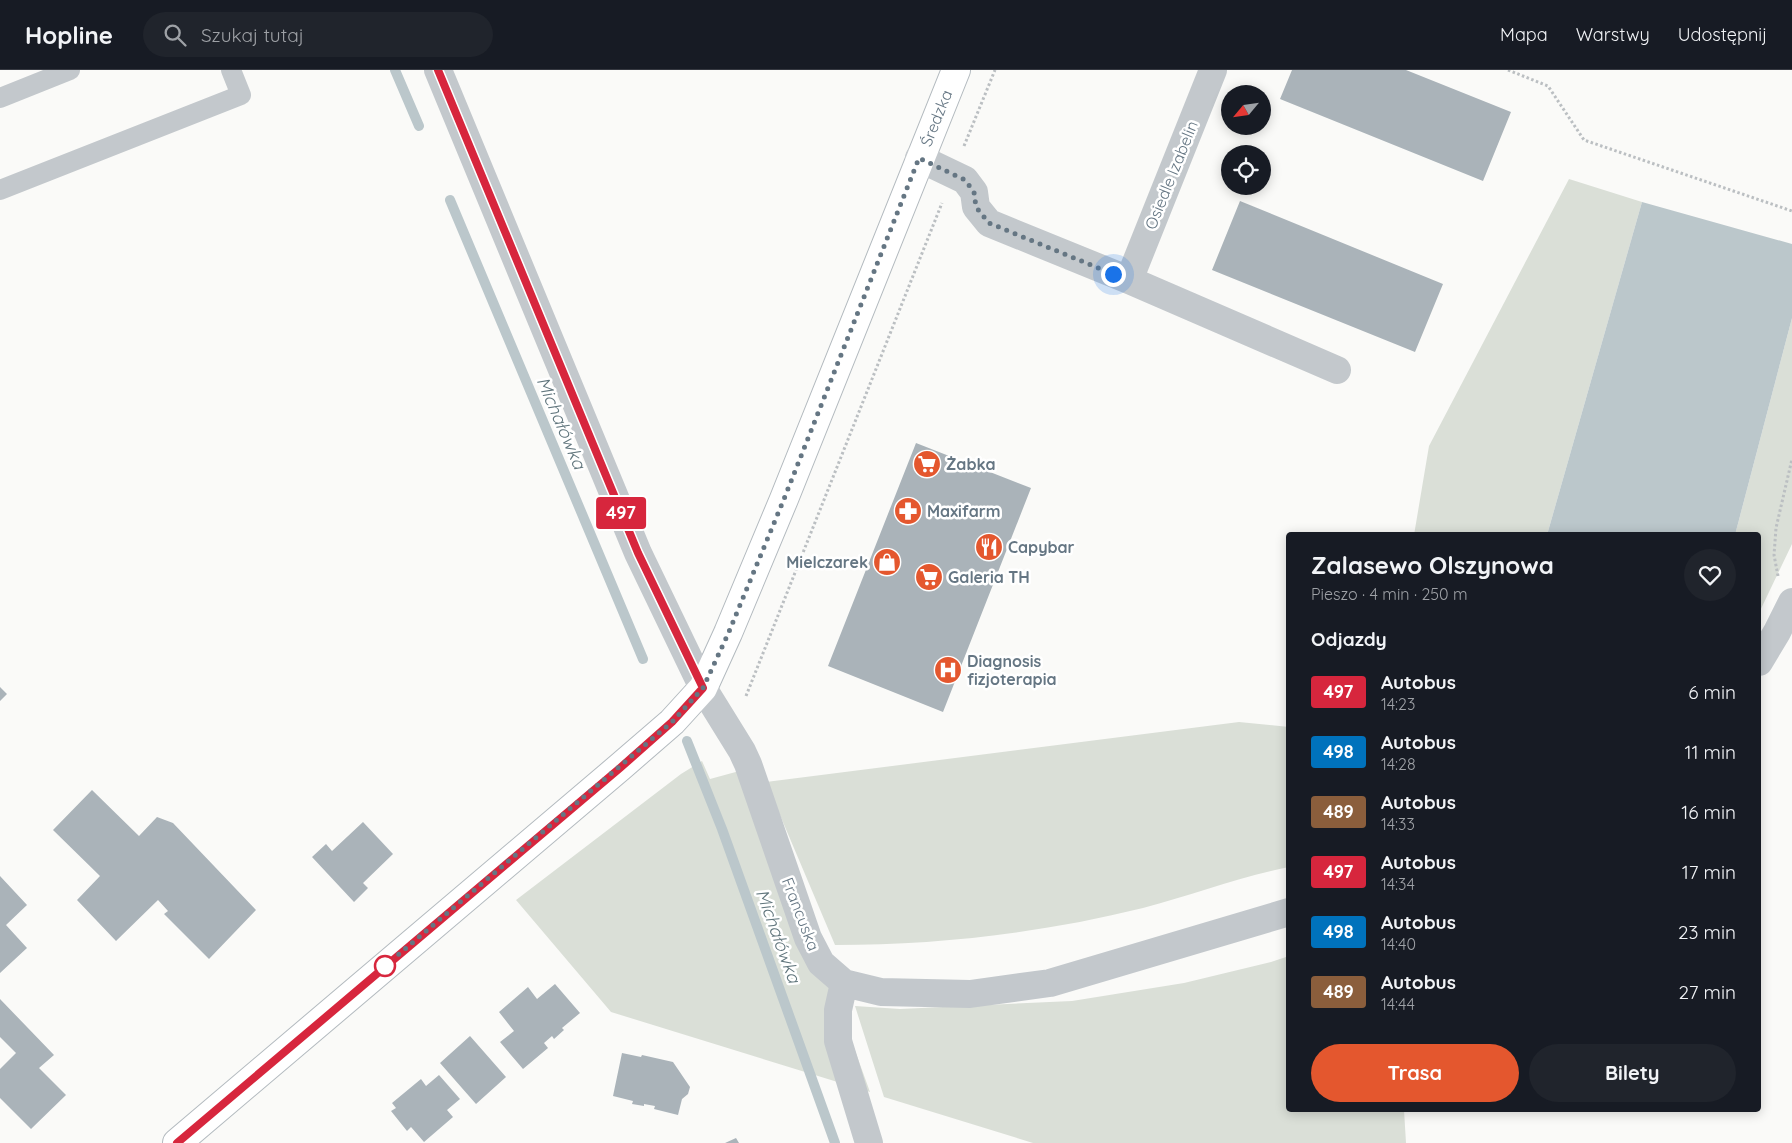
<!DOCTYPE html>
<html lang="pl">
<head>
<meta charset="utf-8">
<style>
	body { margin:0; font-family:Quicksand,sans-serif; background:#20242c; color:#f1f3f6; height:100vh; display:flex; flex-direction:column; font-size:19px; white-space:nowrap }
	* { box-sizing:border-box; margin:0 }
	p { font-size:16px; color:#9ea1a6 }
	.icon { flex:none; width:28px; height:28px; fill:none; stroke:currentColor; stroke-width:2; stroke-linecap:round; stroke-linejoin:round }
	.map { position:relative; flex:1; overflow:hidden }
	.drawer { position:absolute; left:1286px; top:462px; width:475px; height:580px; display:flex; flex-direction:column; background:#171b24; border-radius:5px; box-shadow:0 2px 12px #0003 }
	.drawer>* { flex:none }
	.badge { padding:0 10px; border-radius:4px; font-size:18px; line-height:32px }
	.needle { width:32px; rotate:241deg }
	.tools { position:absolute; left:1221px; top:15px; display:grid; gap:10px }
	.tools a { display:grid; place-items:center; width:50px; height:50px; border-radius:50%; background:#171b24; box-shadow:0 2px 12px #0003; font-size:25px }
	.you { position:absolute; width:25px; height:25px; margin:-12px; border:4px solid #fff; border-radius:50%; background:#1a73e8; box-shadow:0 0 0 8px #1a73e833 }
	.map>.badge { position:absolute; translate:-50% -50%; box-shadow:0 0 0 2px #fff }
	h2 { padding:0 25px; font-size:19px; line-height:45px }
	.round { display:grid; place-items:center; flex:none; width:52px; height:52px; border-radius:26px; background:#20242c }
	.overview { display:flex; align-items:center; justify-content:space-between; height:85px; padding:0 25px }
	h1 { font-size:24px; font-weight:700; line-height:38px }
	.cta { display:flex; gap:10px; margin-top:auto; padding:10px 25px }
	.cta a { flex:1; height:58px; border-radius:30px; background:#e4572e; color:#fff; font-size:20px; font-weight:700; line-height:58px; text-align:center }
	.cta a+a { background:#20242c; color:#f1f3f6 }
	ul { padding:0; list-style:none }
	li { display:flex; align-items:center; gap:15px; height:60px; padding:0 25px }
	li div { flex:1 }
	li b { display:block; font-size:19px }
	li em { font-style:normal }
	li .badge { min-width:55px; font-weight:700; text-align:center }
	header { display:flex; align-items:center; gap:30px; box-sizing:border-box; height:70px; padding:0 25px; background:#171b24; border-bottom:1px solid #363941 }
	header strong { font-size:24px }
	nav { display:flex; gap:28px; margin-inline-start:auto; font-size:18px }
	.search { width:350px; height:45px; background:#20242c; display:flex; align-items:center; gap:12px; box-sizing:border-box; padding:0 18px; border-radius:28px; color:#9ea1a6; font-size:19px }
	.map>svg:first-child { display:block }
</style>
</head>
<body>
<header>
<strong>Hopline</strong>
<div class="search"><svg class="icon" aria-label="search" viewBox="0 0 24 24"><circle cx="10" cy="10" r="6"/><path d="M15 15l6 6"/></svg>Szukaj tutaj</div>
<nav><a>Mapa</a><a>Warstwy</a><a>Udostępnij</a></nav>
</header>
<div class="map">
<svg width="1792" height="1073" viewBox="0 0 1792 1073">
	<rect width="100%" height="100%" fill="#fafaf8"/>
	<path fill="#dadfd7" d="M1569 109 1642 132 1547 465H1414L1429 376Z
		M1792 248V474L1759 543V465H1735Z
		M1239 652 1289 657V797C1239 807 1192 825 1143 838 1042 863 938 875 835 875L766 712Z
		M702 691 710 709 743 700 824 895 870 1022 611 942 516 830 681 704Z
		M1289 886V1040H1404L1406 1073H1033L884 1027 855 936 900 939 1072 931 1184 913 1271 892Z"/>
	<path fill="#bbc7cb" d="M1642 132 1792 174V248L1735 465H1547Z"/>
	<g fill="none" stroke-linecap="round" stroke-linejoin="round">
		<path stroke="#bbc7cb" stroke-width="10" d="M395 0 419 56
			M450 130 643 589
			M687 671 722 759 835 1073"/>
	</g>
	<path fill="#aab3b9" d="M1292 0H1406L1511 42 1483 111 1280 29Z
		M1240 131 1443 214 1415 282 1212 200Z
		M916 373 1031 418 943 642 828 596Z
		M0 617 7 624 0 631Z
		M92 720 139 766 157 747 173 753 256 840 209 889 164 844 168 841 158 830 116 871 77 830 100 806 53 760Z
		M363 752 393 784 363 813 368 818 354 832 312 787 326 774 332 781Z
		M0 806 27 835 6 855 27 878 0 903Z
		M555 914 580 943 562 958 564 960 554 969 552 966 544 973 548 978 523 999 500 972 514 961 499 942 528 917 537 929Z
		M0 929 54 985 39 998 66 1025 31 1059 0 1028V999L16 983 0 967Z
		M470 966 506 1007 476 1034 440 993Z
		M622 983 641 987 642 985 673 992 690 1017 688 1024 682 1029 678 1045 654 1039 655 1036 644 1034V1036L632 1034 633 1031 613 1026Z
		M439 1005 460 1029 447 1040 453 1047 424 1072 411 1057 407 1061 391 1041 396 1038 392 1033 421 1009 426 1016Z
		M736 1068 739 1073H725Z"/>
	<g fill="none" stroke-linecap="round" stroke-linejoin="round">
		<g stroke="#b3babf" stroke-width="30">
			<path id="secondary" d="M177 1073 620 697 672 652 703 618 728 563 784 429 956 0"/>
		</g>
		<path stroke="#bbbfc2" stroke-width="3" stroke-dasharray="2.5 2.5" stroke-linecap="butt" d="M1508 0 1548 16 1584 70 1792 141
			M964 76 995 0
			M1778 506 1774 485 1776 458 1792 389
			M746 626 942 133"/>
		<path stroke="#c3c8cc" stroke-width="20" d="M0 28 70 0
			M0 120 241 25 231 0"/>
		<path stroke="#c3c8cc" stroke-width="28" d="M438 0 638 483 703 618 742 681 748 694 808 868 821 893 844 913 881 922 970 924 1050 913 1289 842
			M919 88 965 110 974 122 976 137 989 153 1129 210 1337 300
			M1129 210 1213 0
			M1759 592 1777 562 1792 532
			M844 913 838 940V971L869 1073"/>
		<use href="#secondary" stroke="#fff" stroke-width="28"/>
	</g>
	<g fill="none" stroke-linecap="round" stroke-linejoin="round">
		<g stroke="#fff" stroke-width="11">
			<path id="line" d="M177 1073 620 698 672 652 703 618 638 483 438 0"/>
		</g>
		<use href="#line" stroke="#d7263d" stroke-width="8"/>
		<path stroke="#657683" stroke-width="5" stroke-dasharray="0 9" d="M385 896 659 663 672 652 703 618 728 564 784 429 919 88 965 110 974 122 976 137 989 153 1113 204"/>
	</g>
	<defs>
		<g id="supermarket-disc" transform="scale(1.4375)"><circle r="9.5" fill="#e4572e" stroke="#fff"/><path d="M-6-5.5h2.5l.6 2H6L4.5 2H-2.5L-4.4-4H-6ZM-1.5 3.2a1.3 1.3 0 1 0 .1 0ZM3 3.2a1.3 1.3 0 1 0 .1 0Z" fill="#fff"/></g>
		<g id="pharmacy-disc" transform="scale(1.4375)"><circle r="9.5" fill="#e4572e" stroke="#fff"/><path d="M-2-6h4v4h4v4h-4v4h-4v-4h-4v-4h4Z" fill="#fff"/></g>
		<g id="restaurant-disc" transform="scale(1.4375)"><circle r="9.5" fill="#e4572e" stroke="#fff"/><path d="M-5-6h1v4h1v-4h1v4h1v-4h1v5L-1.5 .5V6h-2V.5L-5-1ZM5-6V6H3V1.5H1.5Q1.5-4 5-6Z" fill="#fff"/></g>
		<g id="shop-disc" transform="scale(1.4375)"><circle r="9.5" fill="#e4572e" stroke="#fff"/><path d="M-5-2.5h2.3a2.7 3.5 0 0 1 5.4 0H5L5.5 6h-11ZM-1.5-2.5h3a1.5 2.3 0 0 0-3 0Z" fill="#fff"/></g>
		<g id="hospital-disc" transform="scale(1.4375)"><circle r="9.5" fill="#e4572e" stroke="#fff"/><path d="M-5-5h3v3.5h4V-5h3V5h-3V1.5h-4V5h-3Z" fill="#fff"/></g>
	</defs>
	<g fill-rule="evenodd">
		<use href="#supermarket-disc" x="927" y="394"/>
		<use href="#pharmacy-disc" x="908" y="441"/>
		<use href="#restaurant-disc" x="989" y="477"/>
		<use href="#shop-disc" x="887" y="492"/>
		<use href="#supermarket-disc" x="929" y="507"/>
		<use href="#hospital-disc" x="948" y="600"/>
	</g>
	<circle fill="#fff" stroke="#d7263d" stroke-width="2.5" cx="385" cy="896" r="10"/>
	<g text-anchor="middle" stroke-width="5" stroke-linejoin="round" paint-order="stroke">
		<g font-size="16" fill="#657683" stroke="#fff">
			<text transform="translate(936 48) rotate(-68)" y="6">Średzka</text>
			<text transform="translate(1171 105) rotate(-68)" y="6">Osiedle Izabelin</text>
			<text transform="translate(801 844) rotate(69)" y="6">Francuska</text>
		</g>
		<g font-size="16" font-weight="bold" fill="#657683" stroke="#fff" text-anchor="start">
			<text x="946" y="400">Żabka</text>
			<text x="927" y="447">Maxifarm</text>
			<text x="1008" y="483">Capybar</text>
			<text x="868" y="498" text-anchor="end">Mielczarek</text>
			<text x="948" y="513">Galeria TH</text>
			<text x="967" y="597">Diagnosis<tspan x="967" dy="18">fizjoterapia</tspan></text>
		</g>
		<g font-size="18" font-style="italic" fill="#60757c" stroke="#fff">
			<text transform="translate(561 353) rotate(67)" y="6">Michałówka</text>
			<text transform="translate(778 866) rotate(70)" y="6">Michałówka</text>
		</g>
	</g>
</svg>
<div class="tools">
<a><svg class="needle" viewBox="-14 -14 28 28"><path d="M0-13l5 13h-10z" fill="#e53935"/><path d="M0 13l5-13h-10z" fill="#9ea1a6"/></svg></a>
<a><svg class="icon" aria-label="locate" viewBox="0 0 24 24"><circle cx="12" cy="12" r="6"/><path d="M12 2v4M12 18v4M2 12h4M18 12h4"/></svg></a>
</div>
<div class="you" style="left:1113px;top:204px"></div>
<b class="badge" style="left:621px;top:443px;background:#d7263d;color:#fff">497</b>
<section class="drawer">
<div class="overview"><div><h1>Zalasewo Olszynowa</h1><p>Pieszo · 4 min · 250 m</p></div><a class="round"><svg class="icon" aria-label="heart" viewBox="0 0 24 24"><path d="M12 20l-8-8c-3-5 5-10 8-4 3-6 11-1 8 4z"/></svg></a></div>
<h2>Odjazdy</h2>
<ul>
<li><span class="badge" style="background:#d7263d;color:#fff">497</span><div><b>Autobus</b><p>14:23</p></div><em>6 min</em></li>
<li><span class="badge" style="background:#0072bc;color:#fff">498</span><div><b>Autobus</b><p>14:28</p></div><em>11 min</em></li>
<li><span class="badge" style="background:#8b5e3c;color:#fff">489</span><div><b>Autobus</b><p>14:33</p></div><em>16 min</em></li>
<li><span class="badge" style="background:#d7263d;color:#fff">497</span><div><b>Autobus</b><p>14:34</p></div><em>17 min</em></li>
<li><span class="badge" style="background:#0072bc;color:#fff">498</span><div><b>Autobus</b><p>14:40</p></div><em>23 min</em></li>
<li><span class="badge" style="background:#8b5e3c;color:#fff">489</span><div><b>Autobus</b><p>14:44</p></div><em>27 min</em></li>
</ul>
<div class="cta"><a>Trasa</a><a>Bilety</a></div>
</section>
</div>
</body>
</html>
